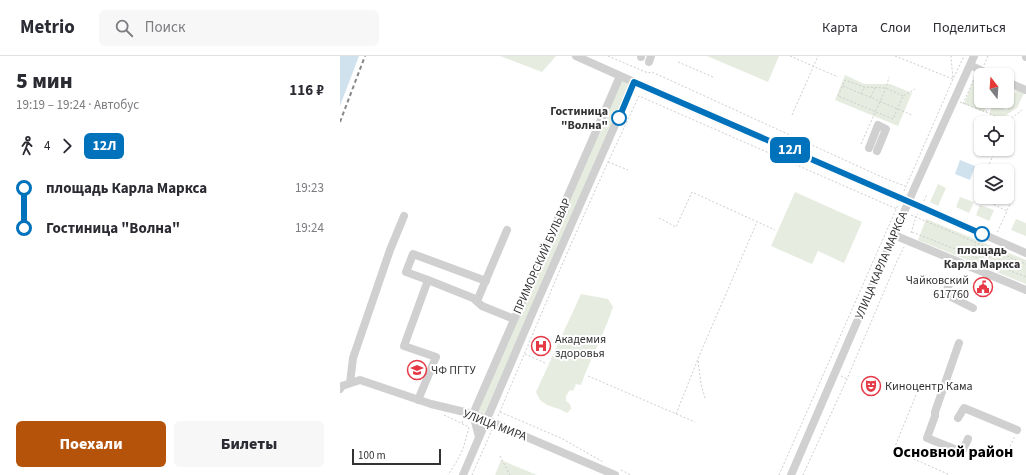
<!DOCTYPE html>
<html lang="ru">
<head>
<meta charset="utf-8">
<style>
	body { margin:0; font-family:"Source Sans 3",sans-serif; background:#f7f7f7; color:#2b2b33; height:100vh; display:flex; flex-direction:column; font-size:15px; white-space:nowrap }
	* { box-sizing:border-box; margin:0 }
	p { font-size:13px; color:#7c7c81 }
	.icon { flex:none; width:22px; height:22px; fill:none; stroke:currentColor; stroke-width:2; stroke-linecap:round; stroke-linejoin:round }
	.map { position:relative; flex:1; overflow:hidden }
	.details { display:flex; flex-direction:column; background:#fff; width:340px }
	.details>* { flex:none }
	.badge { padding:0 8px; border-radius:6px; font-size:14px; line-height:26px }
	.needle { width:26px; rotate:343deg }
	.fabs { position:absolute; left:634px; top:12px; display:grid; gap:8px }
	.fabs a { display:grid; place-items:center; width:40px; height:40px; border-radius:6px; background:#fff; box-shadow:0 1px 3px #0004; font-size:20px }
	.scale { position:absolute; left:12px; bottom:10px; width:89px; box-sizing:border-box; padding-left:4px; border:2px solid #333; border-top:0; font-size:11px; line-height:14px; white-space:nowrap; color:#333; -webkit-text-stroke:3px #fff; paint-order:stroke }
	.map>.badge { position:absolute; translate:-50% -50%; box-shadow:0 0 0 2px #fff }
	.legs { display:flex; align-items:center; gap:6px; height:44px; padding:0 16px; font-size:13px }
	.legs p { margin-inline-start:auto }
	.overview { display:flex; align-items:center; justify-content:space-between; height:68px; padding:0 16px }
	h1 { font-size:22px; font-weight:800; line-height:30px }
	.primary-button { display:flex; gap:8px; margin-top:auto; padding:8px 16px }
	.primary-button a { flex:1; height:46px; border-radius:6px; background:#b45309; color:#fff; font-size:16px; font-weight:800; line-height:46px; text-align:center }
	.primary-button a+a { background:#f7f7f7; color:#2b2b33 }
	ul { padding:0 16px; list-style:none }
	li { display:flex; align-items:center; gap:14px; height:40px; font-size:15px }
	li i { display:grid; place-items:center; width:6px; height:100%; margin:0 5px; background:currentColor }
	li i::after { content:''; width:10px; height:10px; margin:-5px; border:3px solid; border-radius:50%; background:#fff }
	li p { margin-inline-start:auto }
	li:first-child i { background:linear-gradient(#0000 50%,currentColor 0) }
	li:last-child i { background:linear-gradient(currentColor 50%,#0000 0) }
	header { display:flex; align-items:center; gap:24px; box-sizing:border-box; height:56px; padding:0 20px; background:#fff; border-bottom:1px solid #e1e1e2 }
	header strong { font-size:19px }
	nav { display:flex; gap:22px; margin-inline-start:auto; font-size:14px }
	.search { width:280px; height:36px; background:#f7f7f7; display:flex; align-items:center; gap:10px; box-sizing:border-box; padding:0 14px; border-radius:6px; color:#7c7c81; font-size:15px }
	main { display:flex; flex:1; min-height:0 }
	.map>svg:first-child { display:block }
</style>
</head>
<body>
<header>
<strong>Metrio</strong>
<div class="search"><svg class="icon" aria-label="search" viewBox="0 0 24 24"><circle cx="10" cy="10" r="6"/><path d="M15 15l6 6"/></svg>Поиск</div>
<nav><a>Карта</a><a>Слои</a><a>Поделиться</a></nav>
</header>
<main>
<section class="details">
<div class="overview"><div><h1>5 мин</h1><p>19:19 – 19:24 · Автобус</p></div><b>116 ₽</b></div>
<div class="legs"><svg class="icon" aria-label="walk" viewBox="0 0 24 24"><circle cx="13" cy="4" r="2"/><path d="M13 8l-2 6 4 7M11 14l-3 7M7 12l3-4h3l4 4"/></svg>4<svg class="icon" aria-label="forward" viewBox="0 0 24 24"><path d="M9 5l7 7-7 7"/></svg><b class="badge" style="background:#0072bc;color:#fff">12Л</b></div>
<ul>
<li><i style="color:#0072bc"></i><b>площадь Карла Маркса</b><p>19:23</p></li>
<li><i style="color:#0072bc"></i><b>Гостиница &quot;Волна&quot;</b><p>19:24</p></li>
</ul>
<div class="primary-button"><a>Поехали</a><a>Билеты</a></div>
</section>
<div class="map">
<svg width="686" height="419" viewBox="0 0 686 419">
	<rect width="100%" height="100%" fill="#fff"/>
	<path fill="#e6ecdf" d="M160 0H216L202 16Z
		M367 0H439L428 26Z
		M636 17 641 20V26L635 40 641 43V45L648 46 644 56 624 48Z
		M505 19 524 28H550L572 37 558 70 495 44Z
		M280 20 294 26 147 364 133 358Z
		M676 34 684 37 677 52 669 57 663 63 649 58 653 48 667 54Z
		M598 128 606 132 598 150 590 146Z
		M455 136 522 166 504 207 478 195 472 208 431 190Z
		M620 141 634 146 629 157 616 151Z
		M640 149 654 154 649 165 636 159Z
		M586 163 686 204V228L578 184Z
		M676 163 686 167V180L671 174Z
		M241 238 268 243 273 251C264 278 250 303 241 329L236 328 233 335 230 334 226 340V345L230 348 231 353 227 357 219 353 207 349 200 344 196 336Z
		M161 404 197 419H155Z"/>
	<path fill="#cfe2ee" d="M0 0H19L0 50Z
		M620 104 635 110 630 124 615 118Z"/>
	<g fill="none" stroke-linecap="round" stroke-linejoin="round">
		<path stroke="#cdcdcd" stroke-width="1" stroke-dasharray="2 2" stroke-linecap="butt" d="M268 0 308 17 312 16 544 122 565 130
			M450 0 498 21
			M555 0 613 23 611 0
			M338 6 373 21
			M644 9 648 0
			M503 30 572 59
			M521 38 524 32
			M563 40 546 32 524 31 505 24 498 40 553 63 563 40 575 33
			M531 41 535 32
			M620 46 668 65 682 54
			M623 48 635 20
			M646 56 650 47
			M452 59 478 0
			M521 88 546 32 549 21
			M667 89 671 90
			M268 106 288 114
			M646 115 656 93
			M641 126 638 134 640 142 667 155 657 177
			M564 135 613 23 624 0
			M584 145 587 138
			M667 154 673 143
			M571 159 576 161 578 158
			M319 162 336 171 352 136 435 174
			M572 176 686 221
			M571 177 576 161 686 208
			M624 196 638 188
			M648 206 652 190
			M185 298 205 307
			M358 305 361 328 365 342
			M248 320 355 366
			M501 320 507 323
			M576 339 554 393 574 403 610 419
			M160 356 221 382 263 406
			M336 358 360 298 417 166
			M104 359 129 371 123 393 117 405 108 419
			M158 360 228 195 268 106 299 40 557 153
			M122 367 123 364
			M160 400 170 419
			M665 401 675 380
			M281 414 291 419
			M132 419 152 374
			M439 419 558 149
			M463 419 507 323 557 205 564 191"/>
		<path stroke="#d0d0d0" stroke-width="8" d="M236 0 323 39 581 151 686 197
			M686 0V1
			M301 1V0
			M309 6 311 0
			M630 9 651 19
			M667 26 686 34
			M529 92 538 69 546 73 537 95
			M554 179 686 234
			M88 224 66 216 73 198 146 225
			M609 229 605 238 633 252
			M137 245 167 174
			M619 287 595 356V360L587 382 622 396 628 383
			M10 327 13 302 50 194 64 160
			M0 333 2 330 20 324 91 348 133 358 275 419
			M78 344 96 301 64 290 88 224 133 242 142 250 174 263
			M618 362 624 352 677 374
			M139 381 133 358 280 20
			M123 419 195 251 294 26
			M451 419 574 133 634 0"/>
		<path stroke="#888" stroke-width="2" stroke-dasharray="4 3" stroke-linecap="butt" d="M0 66 25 0"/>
	</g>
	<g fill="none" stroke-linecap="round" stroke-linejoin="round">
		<g stroke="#fff" stroke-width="9">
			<path id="line-1" d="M279 62 294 26 581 151 642 178"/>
		</g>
		<use href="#line-1" stroke="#0072bc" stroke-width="6"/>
	</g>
	<defs>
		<g id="civic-ring" transform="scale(1)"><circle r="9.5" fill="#fff" stroke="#e63946" stroke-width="1.5"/><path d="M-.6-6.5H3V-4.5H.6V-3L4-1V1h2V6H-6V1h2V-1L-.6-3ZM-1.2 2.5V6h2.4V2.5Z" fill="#e63946"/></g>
		<g id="hospital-ring" transform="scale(1)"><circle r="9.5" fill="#fff" stroke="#e63946" stroke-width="1.5"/><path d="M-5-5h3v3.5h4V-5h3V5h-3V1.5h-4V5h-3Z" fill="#e63946"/></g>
		<g id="university-ring" transform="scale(1)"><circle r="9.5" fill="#fff" stroke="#e63946" stroke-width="1.5"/><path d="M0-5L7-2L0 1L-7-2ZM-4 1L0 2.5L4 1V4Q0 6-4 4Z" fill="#e63946"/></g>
		<g id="theatre-ring" transform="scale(1)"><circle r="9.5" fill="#fff" stroke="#e63946" stroke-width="1.5"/><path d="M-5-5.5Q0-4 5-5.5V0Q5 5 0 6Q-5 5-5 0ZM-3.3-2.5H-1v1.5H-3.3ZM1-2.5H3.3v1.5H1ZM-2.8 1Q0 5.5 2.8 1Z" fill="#e63946"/></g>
	</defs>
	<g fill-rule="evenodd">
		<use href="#civic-ring" x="643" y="231"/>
		<use href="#hospital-ring" x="201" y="290"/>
		<use href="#university-ring" x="77" y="314"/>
		<use href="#theatre-ring" x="531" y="330"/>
	</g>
	<g fill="#fff" stroke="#0072bc" stroke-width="2">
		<circle cx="279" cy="62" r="7"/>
		<circle cx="642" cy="178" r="7"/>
	</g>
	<g text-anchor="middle" stroke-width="4" stroke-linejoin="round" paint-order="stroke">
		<g font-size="12" font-weight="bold" fill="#333" stroke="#fff" text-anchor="end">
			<text x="268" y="59">Гостиница<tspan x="268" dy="14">"Волна"</tspan></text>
			<text x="642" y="198" text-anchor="middle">площадь<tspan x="642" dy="14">Карла Маркса</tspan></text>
		</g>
		<g font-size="12" fill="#333" stroke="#fff">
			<text transform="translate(202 200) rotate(-66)" y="4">ПРИМОРСКИЙ БУЛЬВАР</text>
			<text transform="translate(541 209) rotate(-67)" y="4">УЛИЦА КАРЛА МАРКСА</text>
			<text transform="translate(155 369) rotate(21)" y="4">УЛИЦА МИРА</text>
		</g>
		<g font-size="12" fill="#333" stroke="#fff" text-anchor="start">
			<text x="629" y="228" text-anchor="end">Чайковский<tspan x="629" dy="14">617760</tspan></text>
			<text x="215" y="287">Академия<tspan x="215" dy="14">здоровья</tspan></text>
			<text x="91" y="318">ЧФ ПГТУ</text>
			<text x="545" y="334">Киноцентр Кама</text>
		</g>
		<g font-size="16" font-weight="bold" fill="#000" stroke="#fff">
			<text x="613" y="401">Основной район</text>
		</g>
	</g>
</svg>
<div class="fabs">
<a><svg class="needle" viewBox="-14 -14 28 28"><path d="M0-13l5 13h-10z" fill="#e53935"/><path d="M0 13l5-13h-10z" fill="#7c7c81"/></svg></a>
<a><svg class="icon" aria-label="locate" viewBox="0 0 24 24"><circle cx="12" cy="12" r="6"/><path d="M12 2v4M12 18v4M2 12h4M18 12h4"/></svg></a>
<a><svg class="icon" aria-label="layers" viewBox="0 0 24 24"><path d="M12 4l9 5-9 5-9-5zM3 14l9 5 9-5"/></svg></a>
</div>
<div class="scale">100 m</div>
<b class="badge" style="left:450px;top:94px;background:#0072bc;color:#fff">12Л</b>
</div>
</main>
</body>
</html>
